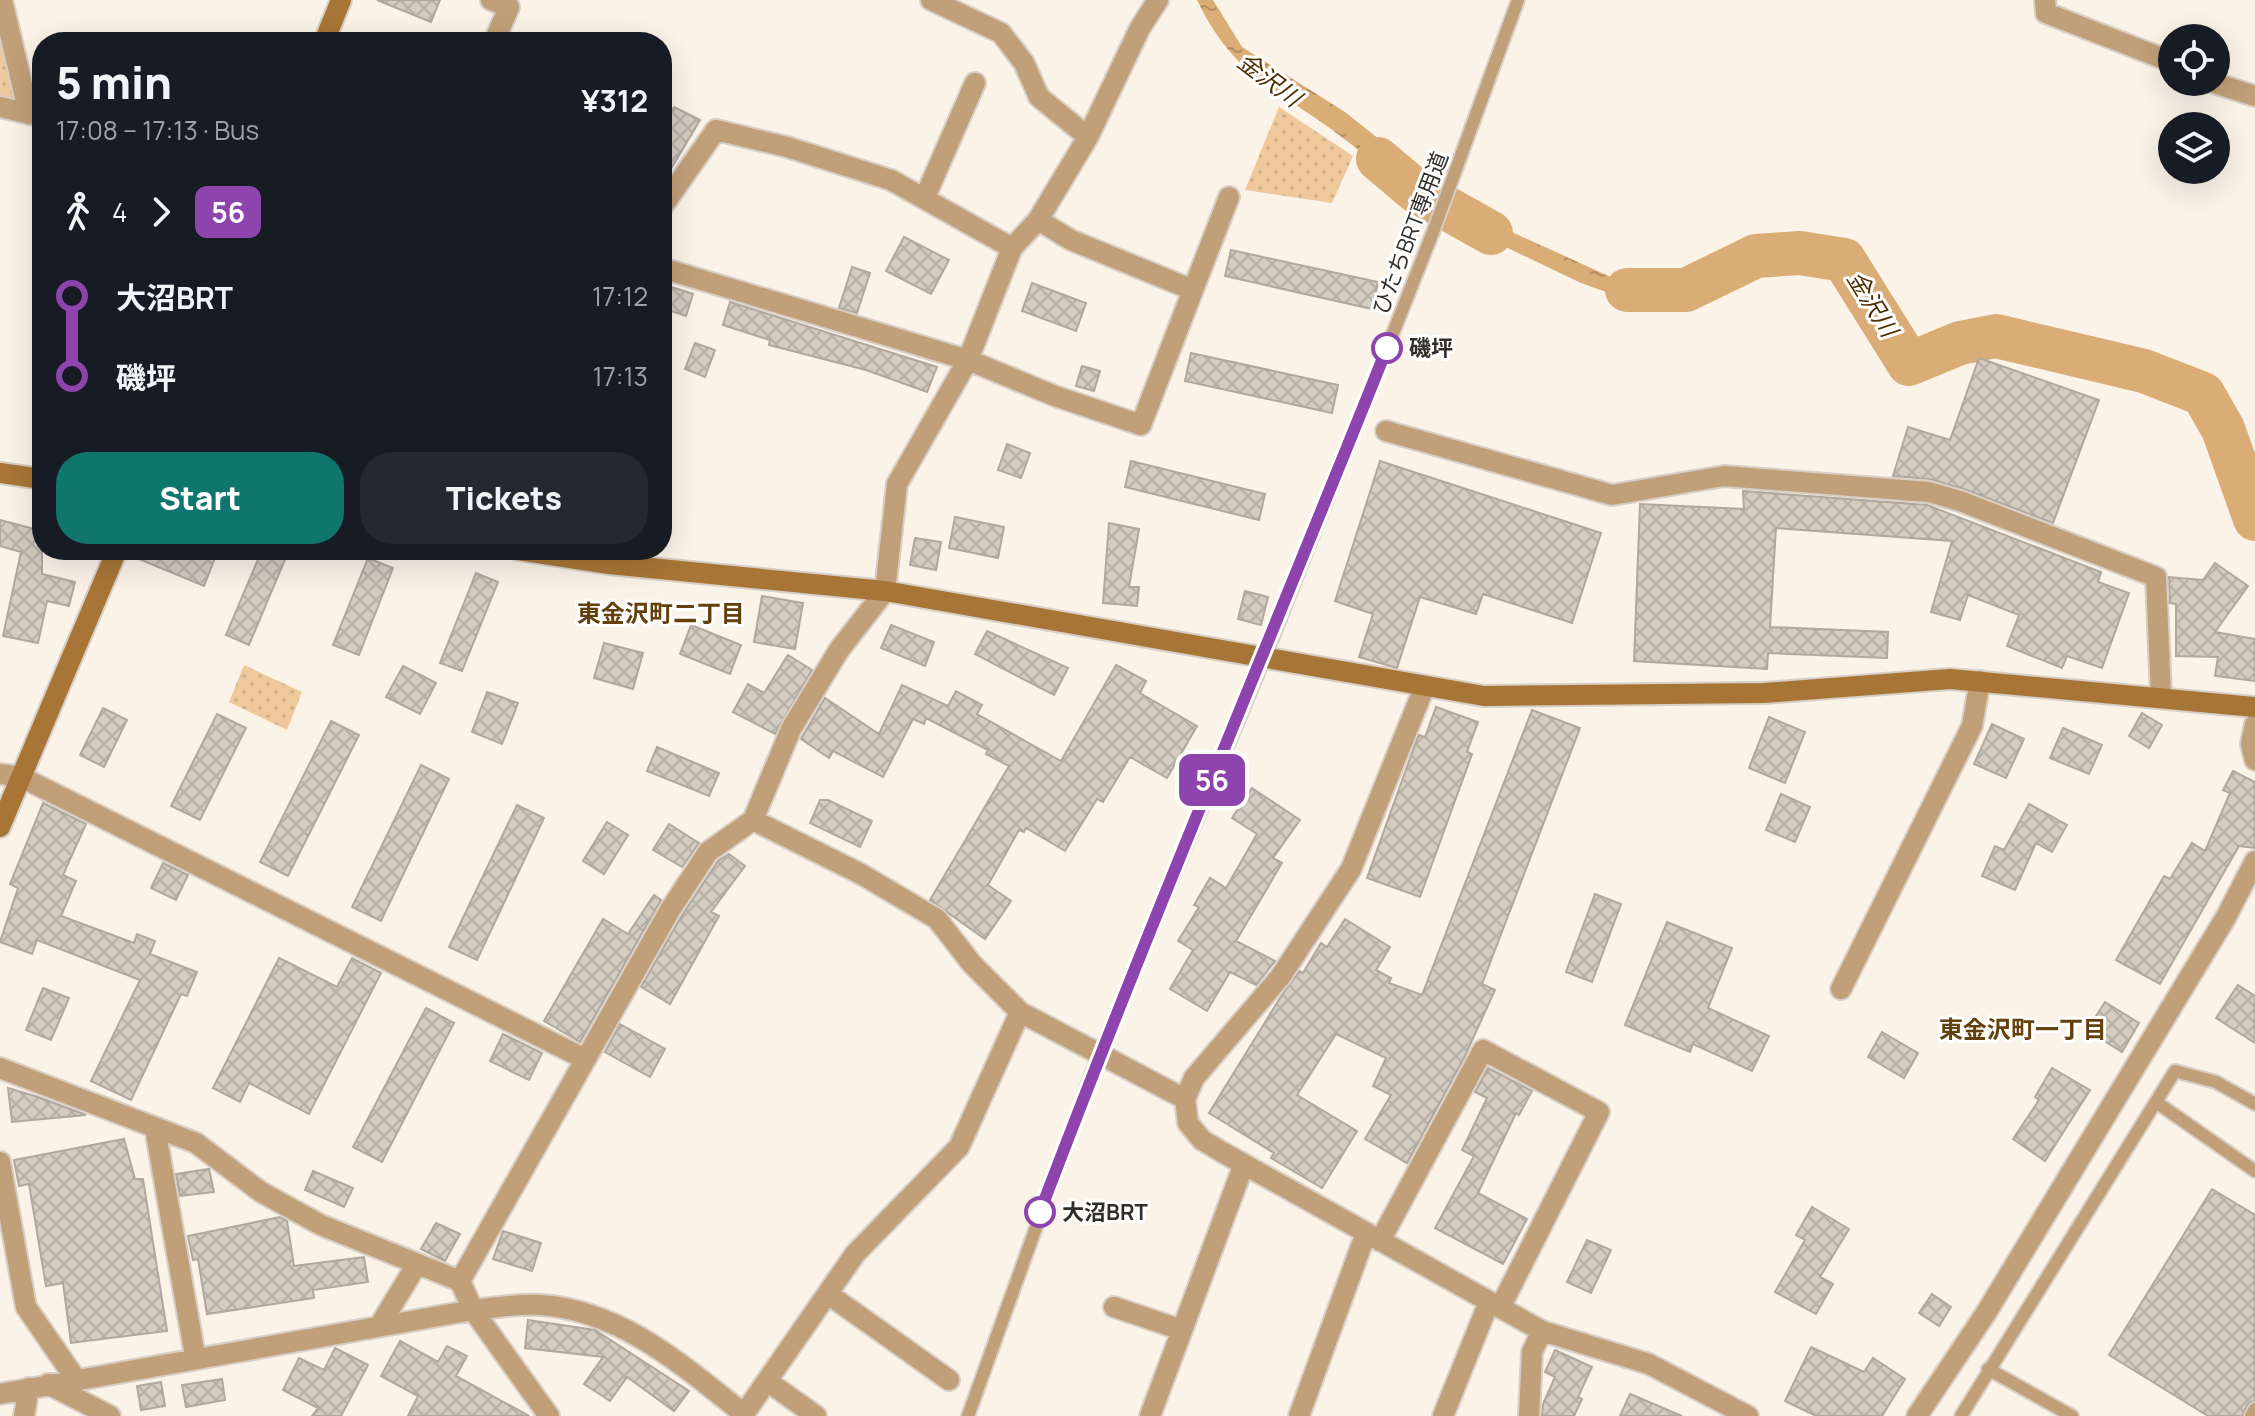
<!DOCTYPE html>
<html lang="en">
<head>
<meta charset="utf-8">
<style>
	body { margin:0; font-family:Manrope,"Noto Sans JP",sans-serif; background:#242831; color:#f1f3f6; height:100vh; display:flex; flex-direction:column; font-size:30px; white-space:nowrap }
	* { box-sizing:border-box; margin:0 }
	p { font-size:26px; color:#9ea1a6 }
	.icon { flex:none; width:44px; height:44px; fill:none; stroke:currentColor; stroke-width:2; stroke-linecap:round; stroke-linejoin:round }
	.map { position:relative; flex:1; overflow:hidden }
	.sheet { position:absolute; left:32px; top:32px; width:640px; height:528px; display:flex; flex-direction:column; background:#171b24; border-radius:32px; box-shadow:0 8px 32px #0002 }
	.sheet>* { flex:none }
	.badge { padding:0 16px; border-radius:12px; font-size:28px; line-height:52px }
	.controls { position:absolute; left:2158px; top:24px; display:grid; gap:16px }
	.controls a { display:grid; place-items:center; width:72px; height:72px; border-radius:50%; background:#171b24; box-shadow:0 8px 32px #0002; font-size:40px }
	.map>.badge { position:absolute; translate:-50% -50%; box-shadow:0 0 0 4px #fff }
	.legs { display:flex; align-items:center; gap:12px; height:88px; padding:0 24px; font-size:26px }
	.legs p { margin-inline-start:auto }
	.headline { display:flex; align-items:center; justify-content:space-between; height:136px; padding:0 24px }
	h1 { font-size:44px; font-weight:800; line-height:60px }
	.primary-button { display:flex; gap:16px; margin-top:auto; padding:16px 24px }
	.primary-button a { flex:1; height:92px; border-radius:32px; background:#0f766e; color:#fff; font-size:32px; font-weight:800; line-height:92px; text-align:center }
	.primary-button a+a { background:#242831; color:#f1f3f6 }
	ul { padding:0 24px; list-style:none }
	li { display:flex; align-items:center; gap:28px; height:80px; font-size:30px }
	li i { display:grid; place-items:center; width:12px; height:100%; margin:0 10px; background:currentColor }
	li i::after { content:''; width:20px; height:20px; margin:-10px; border:6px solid; border-radius:50%; background:#171b24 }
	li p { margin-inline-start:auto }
	li:first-child i { background:linear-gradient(#0000 50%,currentColor 0) }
	li:last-child i { background:linear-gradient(currentColor 50%,#0000 0) }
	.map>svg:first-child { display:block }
</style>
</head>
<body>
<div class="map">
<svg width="2255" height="1416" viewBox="0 0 2255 1416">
	<defs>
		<pattern id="park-dots" width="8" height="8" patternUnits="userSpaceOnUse" patternTransform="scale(2)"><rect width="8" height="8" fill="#efc99c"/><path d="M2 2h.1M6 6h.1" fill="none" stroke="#cdad87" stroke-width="1.8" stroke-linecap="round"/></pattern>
		<pattern id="water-ripples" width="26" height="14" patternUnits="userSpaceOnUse" patternTransform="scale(2)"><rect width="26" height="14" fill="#daac76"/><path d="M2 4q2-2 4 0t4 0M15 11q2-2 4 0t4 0" fill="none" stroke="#b18c61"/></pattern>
		<pattern id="building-cross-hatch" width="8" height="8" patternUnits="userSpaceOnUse" patternTransform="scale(2)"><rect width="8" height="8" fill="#d4cbc1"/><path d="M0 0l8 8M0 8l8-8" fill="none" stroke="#b6afa6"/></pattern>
	</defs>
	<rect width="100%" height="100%" fill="#fbf2e8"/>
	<path fill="url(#park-dots)" d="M0 26 19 101 0 96Z
		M1279 107 1353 156 1332 203 1245 190Z
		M244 665 302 692 287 730 229 702Z"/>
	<path fill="url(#water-ripples)" d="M1197 0H1213L1242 47 1345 112 1429 179 1425 205C1398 183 1371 159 1343 138 1279 89 1235 79 1197 0Z
		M1448 203 1624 283H1686V297H1620L1581 283 1443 217Z"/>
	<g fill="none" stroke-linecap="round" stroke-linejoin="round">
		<path stroke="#daac76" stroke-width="44" d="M1378 159 1416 191 1491 233
			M1627 290H1686L1756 256 1800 253 1844 260 1909 364 1960 343 1996 336 2144 371 2203 394 2223 429 2255 519"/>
	</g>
	<path fill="url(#building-cross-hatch)" stroke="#b0a79e" stroke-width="2" d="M377 0H440L431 22Z
		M674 107 700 120 662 184V128Z
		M904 237 949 260 931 294 886 271Z
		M1231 250 1378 282 1372 309 1225 276Z
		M852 267 870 273 857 313 839 308Z
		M1032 283 1086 303 1076 331 1022 311Z
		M662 284 693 294 686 316 662 308Z
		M730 302 937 367 927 392 866 370 769 345 770 340 723 325Z
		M695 343 715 350 705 377 685 369Z
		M1191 353 1338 385 1332 413 1185 381Z
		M1979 358 2099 400 2053 523 1964 489 1930 479 1893 476 1908 427 1950 440Z
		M1082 366 1100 371 1094 391 1076 386Z
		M1007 444 1030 453 1021 478 998 470Z
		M1131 461 1265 494 1259 520 1125 487Z
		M1380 461 1601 533 1572 623 1483 594 1476 614 1420 597 1397 668 1359 657 1373 614 1335 601Z
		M1743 491 1927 505 2101 572 2098 582 2129 593 2102 668 2067 656 2062 668 2007 646 2019 615 1968 595 1960 620 1931 612 1952 541 1776 528 1770 627 1888 632 1887 658 1768 653 1767 669 1634 661 1640 504 1744 509Z
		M955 517 1004 527 998 558 949 548Z
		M0 520 42 531V574L75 582 69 606 47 601 38 643 3 636 21 552 0 546Z
		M1109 523 1139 529 1129 587H1139L1137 606 1103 603Z
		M915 538 941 542 936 570 910 565Z
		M130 550H218L204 586 129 555Z
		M262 550H289L249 645 226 635Z
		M368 558 393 568 359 655 333 645Z
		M2215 563 2248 586 2215 632 2255 639V681L2215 676 2218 657 2176 656V604L2170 603 2169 577 2203 580Z
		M476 573 498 582 462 671 440 663Z
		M1245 591 1268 597 1261 625 1238 619Z
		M762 596 803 603 795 649 754 642Z
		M691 625 741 645 730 674 680 654Z
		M891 625 934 642 925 666 881 648Z
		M987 631 1068 668 1054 695 975 654Z
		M604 643 643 653 633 689 594 678Z
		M788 655 812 670 775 734 733 712 748 684 764 693Z
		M1116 665 1146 681 1140 693 1197 726 1167 778 1130 757 1103 802 1097 799 1065 851 1026 828 1024 832 1019 830 988 885 1011 901 985 939 930 900 1009 766 986 754 988 750 926 718 924 724 913 719 883 777 833 751 829 758 801 739 825 698 879 734 902 685 948 706 956 691 982 705 977 714 1061 761Z
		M403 666 436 683 420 714 386 697Z
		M487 692 518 703 502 744 472 732Z
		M1436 707 1478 722 1467 752 1472 754 1420 897 1367 878 1417 739 1419 735 1425 737Z
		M103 708 127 720 104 767 80 755Z
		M1532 710 1580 728 1482 984 1495 990 1465 1056 1407 1163 1365 1139 1391 1095 1373 1086 1386 1058 1336 1034 1297 1095 1357 1131 1322 1188 1271 1158 1274 1153 1209 1113 1280 998 1299 971 1303 973 1321 943 1327 947 1345 919 1390 947 1376 970 1391 978 1389 983 1422 995Z
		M2142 713 2162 725 2149 748 2129 736Z
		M217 714 246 728 200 820 171 806Z
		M1769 717 1805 732 1785 783 1749 768Z
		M331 721 359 735 288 876 260 862Z
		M1992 724 2024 739 2006 778 1974 764Z
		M2063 728 2102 745 2089 774 2050 758Z
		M657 747 719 773 709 796 647 771Z
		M421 765 449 779 381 921 352 907Z
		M2233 771 2255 782V848L2239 846 2160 984 2116 960 2164 876 2170 879 2192 843 2205 851 2230 793 2223 790Z
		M1252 788 1300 820 1273 858 1282 863 1236 941 1275 961 1256 985 1230 972 1207 1011 1170 989 1193 950 1178 941 1199 907 1194 905 1210 878 1226 888 1257 834 1232 818Z
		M1781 794 1810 807 1795 842 1766 830Z
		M820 800H828L872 821 860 847 810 823Z
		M43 803 86 824 63 875 76 881 61 916 134 943 137 934 155 941 150 954 197 972 187 996 181 994 131 1100 91 1081 140 980 37 940 32 954 0 942 18 888 10 884Z
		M2029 804 2067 825 2052 852 2036 843 2015 890 1982 876 1995 846 2004 850Z
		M517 805 544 818 477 960 449 947Z
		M607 822 628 835 604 874 583 861Z
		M669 824 699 843 682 867 653 850Z
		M729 854 745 866 711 912 719 916 670 1004 641 987 681 917 718 861Z
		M163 863 188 875 176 900 151 888Z
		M1595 894 1621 904 1592 982 1566 972Z
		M654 895 661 900 580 1042 544 1021 603 919 628 934Z
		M1667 922 1732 948 1708 1008 1769 1036 1752 1071 1693 1044 1690 1052 1625 1025Z
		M279 958 337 987 352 958 381 973 309 1114 249 1083 240 1102 213 1088Z
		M2238 985 2255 996V1043L2216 1018Z
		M43 988 69 998 51 1040 26 1030Z
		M2105 1002 2139 1023 2122 1052 2087 1030Z
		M426 1008 454 1023 382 1162 353 1147Z
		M620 1024 665 1049 650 1077 605 1052Z
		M1882 1032 1918 1053 1904 1078 1868 1057Z
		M503 1034 542 1053 529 1080 490 1061Z
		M1488 1068 1532 1091 1519 1115 1516 1113 1478 1193 1527 1219 1503 1264 1435 1228 1474 1156 1462 1150 1487 1098 1475 1092Z
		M2052 1068 2090 1090 2045 1161 2013 1139 2039 1100 2035 1097Z
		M8 1088 38 1097 86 1115 12 1122Z
		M124 1139 135 1179H143L167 1331 71 1343 63 1283 46 1286 29 1184 19 1186 14 1160Z
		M209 1169 214 1192 180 1196 176 1174Z
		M313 1171 353 1188 344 1207 305 1190Z
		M2212 1189 2255 1215V1400L2248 1404 2242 1416H2208L2109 1355Z
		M1812 1207 1849 1229 1820 1277 1833 1284 1816 1314 1775 1292 1805 1240 1796 1235Z
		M280 1217 287 1221 294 1266 364 1257 368 1282 313 1290 314 1298 207 1314 198 1259 193 1260 188 1236Z
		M436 1223 460 1234 445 1261 421 1249Z
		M503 1231 541 1243 532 1271 493 1259Z
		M1587 1240 1611 1250 1591 1293 1567 1282Z
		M1932 1294 1951 1307 1939 1326 1919 1313Z
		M528 1320 595 1330 689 1391 674 1411 627 1377 610 1401 584 1384 603 1357 525 1348Z
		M400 1341 438 1362 447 1346 467 1356 456 1376 529 1416H408L418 1396 381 1376Z
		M1811 1347 1864 1372 1873 1358 1905 1379 1882 1416H1816L1785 1401Z
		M335 1348 368 1365 341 1416H312L318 1408 283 1390 299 1358 324 1370Z
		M1555 1350 1592 1367 1578 1397 1582 1399 1574 1416H1542L1543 1404 1555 1377 1545 1372Z
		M222 1379 225 1400 186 1407 182 1385Z
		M161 1382 165 1406 141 1410 137 1386Z
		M1630 1394 1682 1416H1620Z"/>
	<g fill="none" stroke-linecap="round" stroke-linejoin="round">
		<g stroke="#d7cfc6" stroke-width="16">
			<path id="lane" d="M2156 1102 2255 1171
				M1988 1369 2072 1416
				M968 1416 1091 1075 1272 639 1433 232 1518 0
				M1961 1416 2175 1071 2216 1082 2255 1104
				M2251 1416 2255 1409"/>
		</g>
		<g stroke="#d7cfc6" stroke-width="24">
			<path id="street" d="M2 0 29 114
				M491 0 509 7 494 42
				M931 0 1001 33 1024 63 1039 97 1088 137
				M2045 0 2046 13 2172 62
				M2211 82 2255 96
				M0 107 39 116
				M925 197 975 83
				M662 207 716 130 787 147 891 180 1012 248
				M1038 220 1071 240 1193 290 1229 197
				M662 268 968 360 1055 396 1141 425 1193 290
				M1386 431 1612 495 1724 476 1929 492 1960 501 2156 577 2161 696
				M1424 688 1351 869 1281 976 1194 1078 1185 1099 1188 1123 1202 1140 1222 1152 1542 1331 1649 1364 1748 1416
				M2255 724 2251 744 2255 760
				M0 774 21 777 585 1059
				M753 820 861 874 937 919 972 964 1020 1012 1185 1099
				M1841 989 1972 726 1980 681
				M0 1068 196 1143 261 1192 321 1225 460 1281 473 1310 549 1416
				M155 1128 195 1356
				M0 1162 26 1307 75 1378
				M1380 1241 1483 1050 1599 1112 1500 1308
				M460 1281 670 910 708 852 753 820 791 729 839 650 885 591 897 484 968 360 1012 248 1038 220 1088 137 1140 28 1158 0
				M828 1294 949 1380
				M1114 1307 1182 1330
				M380 1325 417 1264
				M767 1381 816 1416
				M48 1384 110 1416
				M0 1394 473 1310C495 1308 519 1303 541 1305 623 1311 683 1366 744 1414L855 1254 959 1147 1020 1012
				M24 1416 29 1388
				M1150 1416 1244 1164
				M1299 1416 1366 1233
				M1443 1416 1489 1302
				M1529 1416 1532 1352 1542 1331
				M1917 1416 1986 1313 2226 917 2255 861"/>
		</g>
		<g stroke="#d7cfc6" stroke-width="24">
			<path id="secondary" d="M324 42 341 0
				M0 473 42 479
				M518 550 609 564 885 591 1484 696 1764 693 1950 679 2255 707
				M0 827 117 550"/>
		</g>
		<use href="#lane" stroke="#c19f78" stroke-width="12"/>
		<use href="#street" stroke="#c19f78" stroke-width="20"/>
		<use href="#secondary" stroke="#a77636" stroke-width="20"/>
	</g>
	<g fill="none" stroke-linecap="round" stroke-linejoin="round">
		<g stroke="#fff" stroke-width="18">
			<path id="line-1" d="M1040 1212C1150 922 1272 636 1387 348"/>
		</g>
		<use href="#line-1" stroke="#8e44ad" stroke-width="12"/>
	</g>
	<g fill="#fff" stroke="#8e44ad" stroke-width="4">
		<circle cx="1387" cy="348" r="14"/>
		<circle cx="1040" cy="1212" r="14"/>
	</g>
	<g text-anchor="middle" stroke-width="6" stroke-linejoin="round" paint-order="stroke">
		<g font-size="22" fill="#312e2a" stroke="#fff">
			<text transform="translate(1410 233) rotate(-69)" y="8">ひたちBRT専用道</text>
		</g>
		<g font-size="22" font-weight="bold" fill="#312e2a" stroke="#fff" text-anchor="start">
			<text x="1409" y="356">磯坪</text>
			<text x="1062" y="1220">大沼BRT</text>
		</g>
		<g font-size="24" font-style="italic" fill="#4d2f01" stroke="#fff">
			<text transform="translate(1269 80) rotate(37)" y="8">金沢川</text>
			<text transform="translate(1872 304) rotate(58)" y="8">金沢川</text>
		</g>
		<g font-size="24" font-weight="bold" fill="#63400c" stroke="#fff">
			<text x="661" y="622">東金沢町二丁目</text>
			<text x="2023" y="1038">東金沢町一丁目</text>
		</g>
	</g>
</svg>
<div class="controls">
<a><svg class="icon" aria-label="locate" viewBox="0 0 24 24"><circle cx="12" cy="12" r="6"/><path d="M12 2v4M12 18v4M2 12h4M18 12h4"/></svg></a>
<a><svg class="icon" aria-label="layers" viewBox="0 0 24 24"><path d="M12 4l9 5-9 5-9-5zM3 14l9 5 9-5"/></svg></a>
</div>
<b class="badge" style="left:1212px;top:780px;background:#8e44ad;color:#fff">56</b>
<section class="sheet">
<div class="headline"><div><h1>5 min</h1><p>17:08 – 17:13 · Bus</p></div><b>¥312</b></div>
<div class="legs"><svg class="icon" aria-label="walk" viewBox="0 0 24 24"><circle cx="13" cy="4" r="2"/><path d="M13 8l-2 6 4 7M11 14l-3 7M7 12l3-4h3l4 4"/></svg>4<svg class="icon" aria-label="forward" viewBox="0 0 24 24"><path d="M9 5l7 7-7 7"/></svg><b class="badge" style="background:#8e44ad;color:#fff">56</b></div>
<ul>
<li><i style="color:#8e44ad"></i><b>大沼BRT</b><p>17:12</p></li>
<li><i style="color:#8e44ad"></i><b>磯坪</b><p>17:13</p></li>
</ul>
<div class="primary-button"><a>Start</a><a>Tickets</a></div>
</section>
</div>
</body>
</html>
